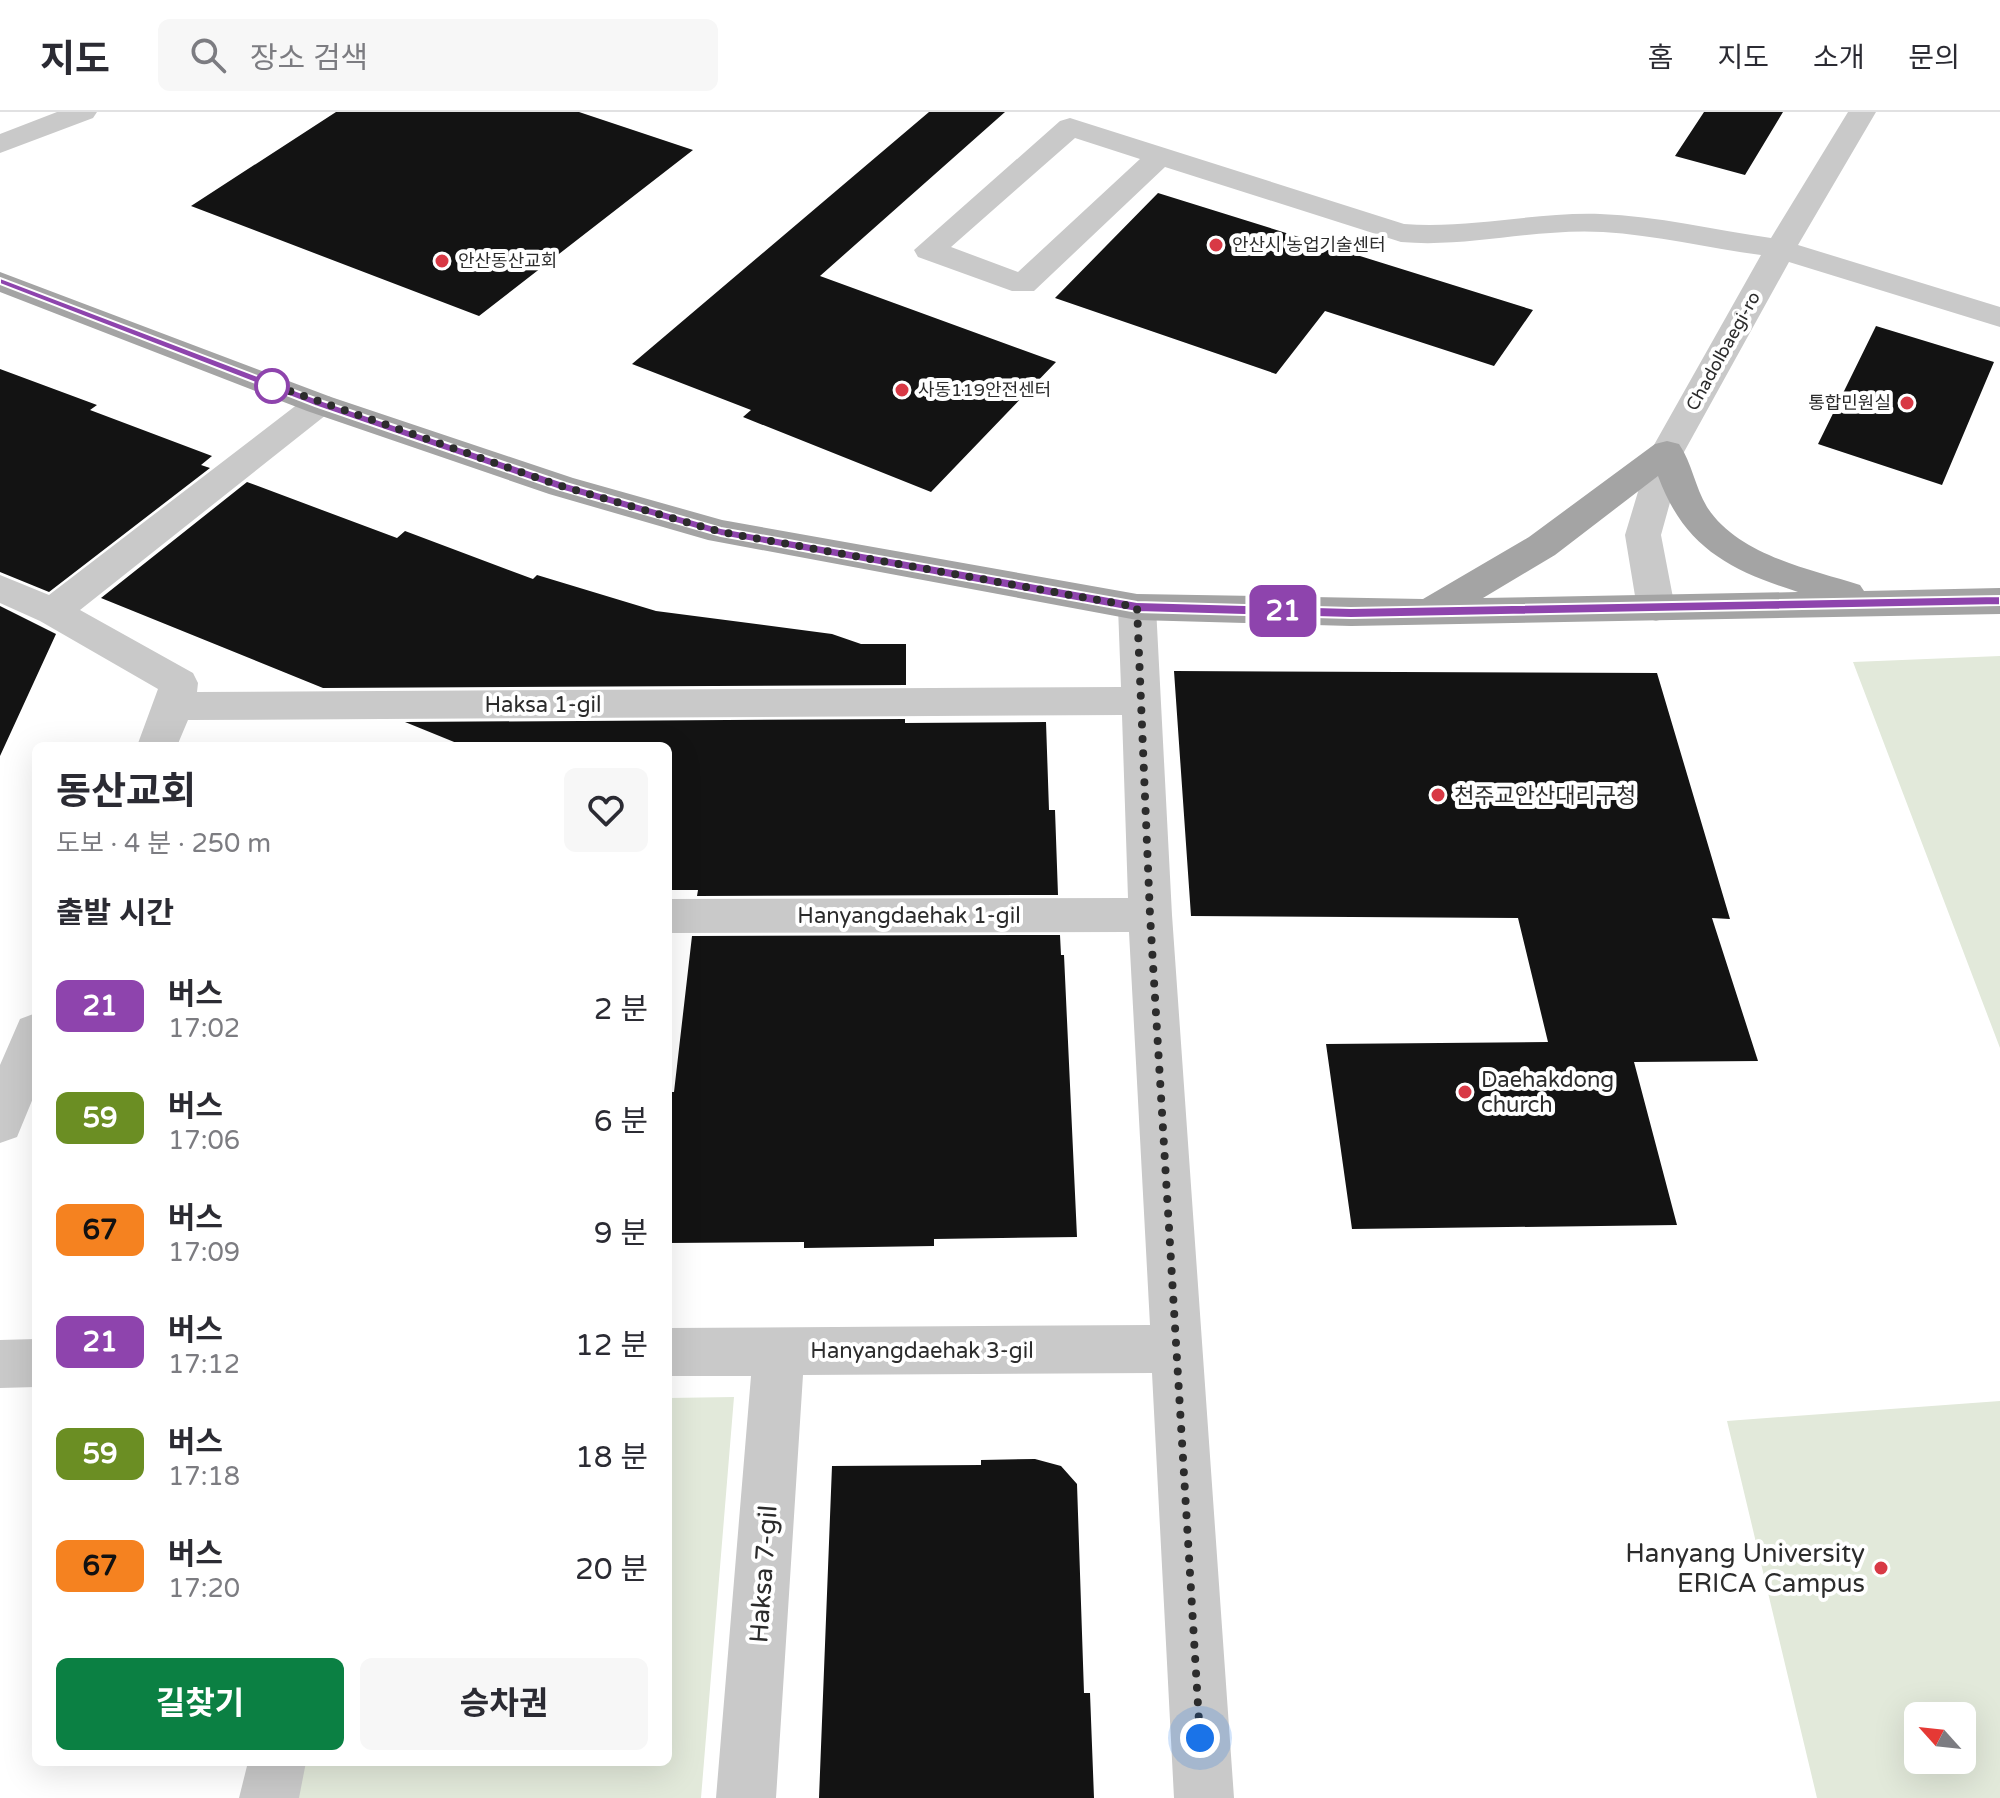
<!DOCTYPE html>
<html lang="ko">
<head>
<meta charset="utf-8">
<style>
	body { margin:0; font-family:"Varela Round","Noto Sans KR",sans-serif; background:#f7f7f7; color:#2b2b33; height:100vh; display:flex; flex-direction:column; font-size:30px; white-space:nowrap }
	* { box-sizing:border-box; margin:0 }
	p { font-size:26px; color:#7c7c81 }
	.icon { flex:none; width:44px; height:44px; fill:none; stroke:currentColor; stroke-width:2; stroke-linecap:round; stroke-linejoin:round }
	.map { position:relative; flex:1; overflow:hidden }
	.side { position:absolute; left:32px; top:630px; width:640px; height:1024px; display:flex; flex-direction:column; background:#fff; border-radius:12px; box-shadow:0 8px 32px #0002 }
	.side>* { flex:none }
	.badge { padding:0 16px; border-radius:12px; font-size:28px; line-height:52px }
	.needle { width:52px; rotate:297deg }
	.tools { position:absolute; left:1904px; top:1590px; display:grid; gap:16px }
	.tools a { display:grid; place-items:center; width:72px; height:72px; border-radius:12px; background:#fff; box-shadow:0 8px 32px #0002; font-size:40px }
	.you { position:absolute; width:40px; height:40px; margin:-20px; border:6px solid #fff; border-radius:50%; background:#1a73e8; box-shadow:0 0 0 12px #1a73e833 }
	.map>.badge { position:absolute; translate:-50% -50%; box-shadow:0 0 0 4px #fff }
	h2 { padding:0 24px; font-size:30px; line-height:72px }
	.round { display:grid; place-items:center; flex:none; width:84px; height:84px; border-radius:12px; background:#f7f7f7 }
	.summary { display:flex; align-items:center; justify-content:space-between; height:136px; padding:0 24px }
	h1 { font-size:38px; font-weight:700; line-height:60px }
	.action { display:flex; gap:16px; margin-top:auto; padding:16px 24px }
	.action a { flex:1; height:92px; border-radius:12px; background:#0b8043; color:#fff; font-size:32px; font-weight:700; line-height:92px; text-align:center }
	.action a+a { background:#f7f7f7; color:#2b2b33 }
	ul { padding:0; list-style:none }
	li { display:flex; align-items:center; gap:24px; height:112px; padding:0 24px }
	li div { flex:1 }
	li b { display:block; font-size:30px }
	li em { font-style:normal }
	li .badge { min-width:88px; font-weight:700; text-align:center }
	header { display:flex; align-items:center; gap:48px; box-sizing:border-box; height:112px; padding:0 40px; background:#fff; border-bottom:2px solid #e1e1e2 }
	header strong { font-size:38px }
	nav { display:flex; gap:44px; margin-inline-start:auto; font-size:28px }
	.search { width:560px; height:72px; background:#f7f7f7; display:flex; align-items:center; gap:20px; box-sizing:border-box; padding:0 28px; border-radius:12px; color:#7c7c81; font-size:30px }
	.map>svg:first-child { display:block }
</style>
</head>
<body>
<header>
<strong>지도</strong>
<div class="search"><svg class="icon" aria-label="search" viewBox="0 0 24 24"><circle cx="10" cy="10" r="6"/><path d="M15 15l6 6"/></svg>장소 검색</div>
<nav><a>홈</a><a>지도</a><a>소개</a><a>문의</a></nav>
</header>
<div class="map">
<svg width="2000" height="1686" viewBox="0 0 2000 1686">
	<rect width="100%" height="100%" fill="#fff"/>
	<path fill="#e2e9da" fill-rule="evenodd" d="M2000 544V936L1853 550Z
		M734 1285 701 1686H290L297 1650H668V1286Z
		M2000 1289V1686H1817L1727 1309ZM1962 1604V1648H1918V1604Z"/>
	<path fill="#131313" d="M336 0H579L693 38 479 204 191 94Z
		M929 0H1005L820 164 1056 250 931 380 743 305 751 298 632 252Z
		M1704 0H1783L1745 63 1675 44Z
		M1158 81 1533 198 1494 254 1325 199 1276 262 1055 186Z
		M1876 214 1994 250 1942 373 1818 332Z
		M0 257 97 293 90 298 212 344 201 353 210 356 49 480 0 460Z
		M247 370 397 426 405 419 533 467 537 463 656 499 832 522 861 532H906V573L323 576 101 486Z
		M0 494 56 522 0 644Z
		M1174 559 1657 561 1730 807 1712 806 1758 949 1634 950 1677 1113 1352 1117 1326 932 1548 930 1518 806 1191 804Z
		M905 607V611L1046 610 1049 698H1055L1058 783 697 784 698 778H668V634H464L405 610Z
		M1060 823 1061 843H1064L1077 1125 934 1127V1134L804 1136V1130L668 1131V980H674L692 824Z
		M1035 1347 1061 1354 1077 1372 1084 1581H1090L1094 1686H819L832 1354 981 1353V1348Z"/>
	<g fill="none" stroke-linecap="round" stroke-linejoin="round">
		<path fill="#c9c9c9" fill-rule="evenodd" d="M57 0H97L93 6 0 41V22Z
			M1848 0H1876L1798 133 2000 195V215L1789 150 1684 340 1661 423 1675 496 1669 505 1656 509 1643 505 1637 496 1625 423 1650 340 1761 143C1709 136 1655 123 1603 120 1535 116 1469 136 1401 130L1165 55 1034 179H1012L918 145 914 138 1060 9 1070 6 1404 112C1470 117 1534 100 1600 102 1657 104 1715 118 1771 126ZM1075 26 1140 47 1018 160 951 135Z
			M319 282 331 285 336 292 331 299 80 498 193 561 198 571 197 580 1121 575 1118 495 1124 486 1137 482 1150 486 1156 495 1172 803 1234 1686H1174L1152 1261 803 1263 776 1686H716L751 1264H668V1216L1150 1213 1129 820 668 821V787L1128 786 1122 603 188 608 177 634H137L158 577 40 509 0 491V463L49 483 307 285Z
			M36 901V979L17 1025 0 1031V953L20 907Z
			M36 1227V1275L0 1276V1228Z
			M248 1650H306L299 1686H239Z"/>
		<path fill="#a4a4a4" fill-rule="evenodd" d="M0 160 331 285 573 366 722 408 1137 482 1423 487 1529 425 1655 332 1667 329 1679 332C1692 351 1695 375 1707 395 1738 443 1809 457 1860 473L1864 479 2000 476V502L1351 514 1137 508 708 428 549 382 307 299 0 180ZM1658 364C1684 435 1729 458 1798 480L1483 486 1555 443Z"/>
	</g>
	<path fill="#8e44ad" stroke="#fff" stroke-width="2" d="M0 166 323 289 566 371 721 416 1137 490 1351 496 2000 484V493L1351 506 1137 500 721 424 557 377 315 294 0 172Z"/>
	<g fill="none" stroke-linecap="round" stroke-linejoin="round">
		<path stroke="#2c2c2c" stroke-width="8" stroke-dasharray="0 14.4" d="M272 274 261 269 561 374 721 420 1137 495 1150 803 1200 1626"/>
	</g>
	<g fill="#d83945" stroke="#fff" stroke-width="3">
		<circle cx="1216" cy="133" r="8"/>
		<circle cx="442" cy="149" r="8"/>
		<circle cx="902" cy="278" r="8"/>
		<circle cx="1907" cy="291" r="8"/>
		<circle cx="1438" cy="683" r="8"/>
		<circle cx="1465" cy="980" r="8"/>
		<circle cx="1881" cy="1456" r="8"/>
	</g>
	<circle fill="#fff" stroke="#8e44ad" stroke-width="4" cx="272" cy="274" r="16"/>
	<g text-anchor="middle" stroke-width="8" stroke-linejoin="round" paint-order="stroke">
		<g font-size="18" fill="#2c2c2c" stroke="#fff" text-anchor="start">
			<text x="1232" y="139">안산시 농업기술센터</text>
			<text x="458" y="155">안산동산교회</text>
			<text x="918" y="284">사동119안전센터</text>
			<text x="1891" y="297" text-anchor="end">통합민원실</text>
		</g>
		<g font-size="18" fill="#2c2c2c" stroke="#fff">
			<text transform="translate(1723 239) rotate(-61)" y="6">Chadolbaegi-ro</text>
		</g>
		<g font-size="22" fill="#2c2c2c" stroke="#fff">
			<text x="543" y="600">Haksa 1-gil</text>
			<text x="909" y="811">Hanyangdaehak 1-gil</text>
			<text x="922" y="1246">Hanyangdaehak 3-gil</text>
		</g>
		<g font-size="22" fill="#2c2c2c" stroke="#fff" text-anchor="start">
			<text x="1454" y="691">천주교안산대리구청</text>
			<text x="1481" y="975">Daehakdong<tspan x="1481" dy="25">church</tspan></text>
		</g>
		<g font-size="26" fill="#2c2c2c" stroke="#fff" text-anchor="end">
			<text x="1865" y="1450">Hanyang University<tspan x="1865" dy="30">ERICA Campus</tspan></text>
		</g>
		<g font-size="26" fill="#2c2c2c" stroke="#fff">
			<text transform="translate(763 1462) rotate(-86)" y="9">Haksa 7-gil</text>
		</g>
	</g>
</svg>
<div class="tools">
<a><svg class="needle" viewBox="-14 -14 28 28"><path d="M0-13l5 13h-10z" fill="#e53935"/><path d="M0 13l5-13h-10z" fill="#7c7c81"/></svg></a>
</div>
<div class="you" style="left:1200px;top:1626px"></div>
<b class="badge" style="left:1283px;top:499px;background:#8e44ad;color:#fff">21</b>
<section class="side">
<div class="summary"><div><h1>동산교회</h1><p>도보 · 4 분 · 250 m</p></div><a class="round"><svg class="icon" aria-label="heart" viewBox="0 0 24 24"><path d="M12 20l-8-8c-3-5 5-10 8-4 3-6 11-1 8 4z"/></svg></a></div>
<h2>출발 시간</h2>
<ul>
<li><span class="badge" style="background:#8e44ad;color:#fff">21</span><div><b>버스</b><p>17:02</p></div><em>2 분</em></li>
<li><span class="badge" style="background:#6b8e23;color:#fff">59</span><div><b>버스</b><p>17:06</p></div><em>6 분</em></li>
<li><span class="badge" style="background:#f58220;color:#111">67</span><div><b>버스</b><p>17:09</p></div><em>9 분</em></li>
<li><span class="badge" style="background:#8e44ad;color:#fff">21</span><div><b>버스</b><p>17:12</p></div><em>12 분</em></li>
<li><span class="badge" style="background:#6b8e23;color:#fff">59</span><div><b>버스</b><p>17:18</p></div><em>18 분</em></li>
<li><span class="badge" style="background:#f58220;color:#111">67</span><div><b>버스</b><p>17:20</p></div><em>20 분</em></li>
</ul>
<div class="action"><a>길찾기</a><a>승차권</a></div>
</section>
</div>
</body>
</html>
